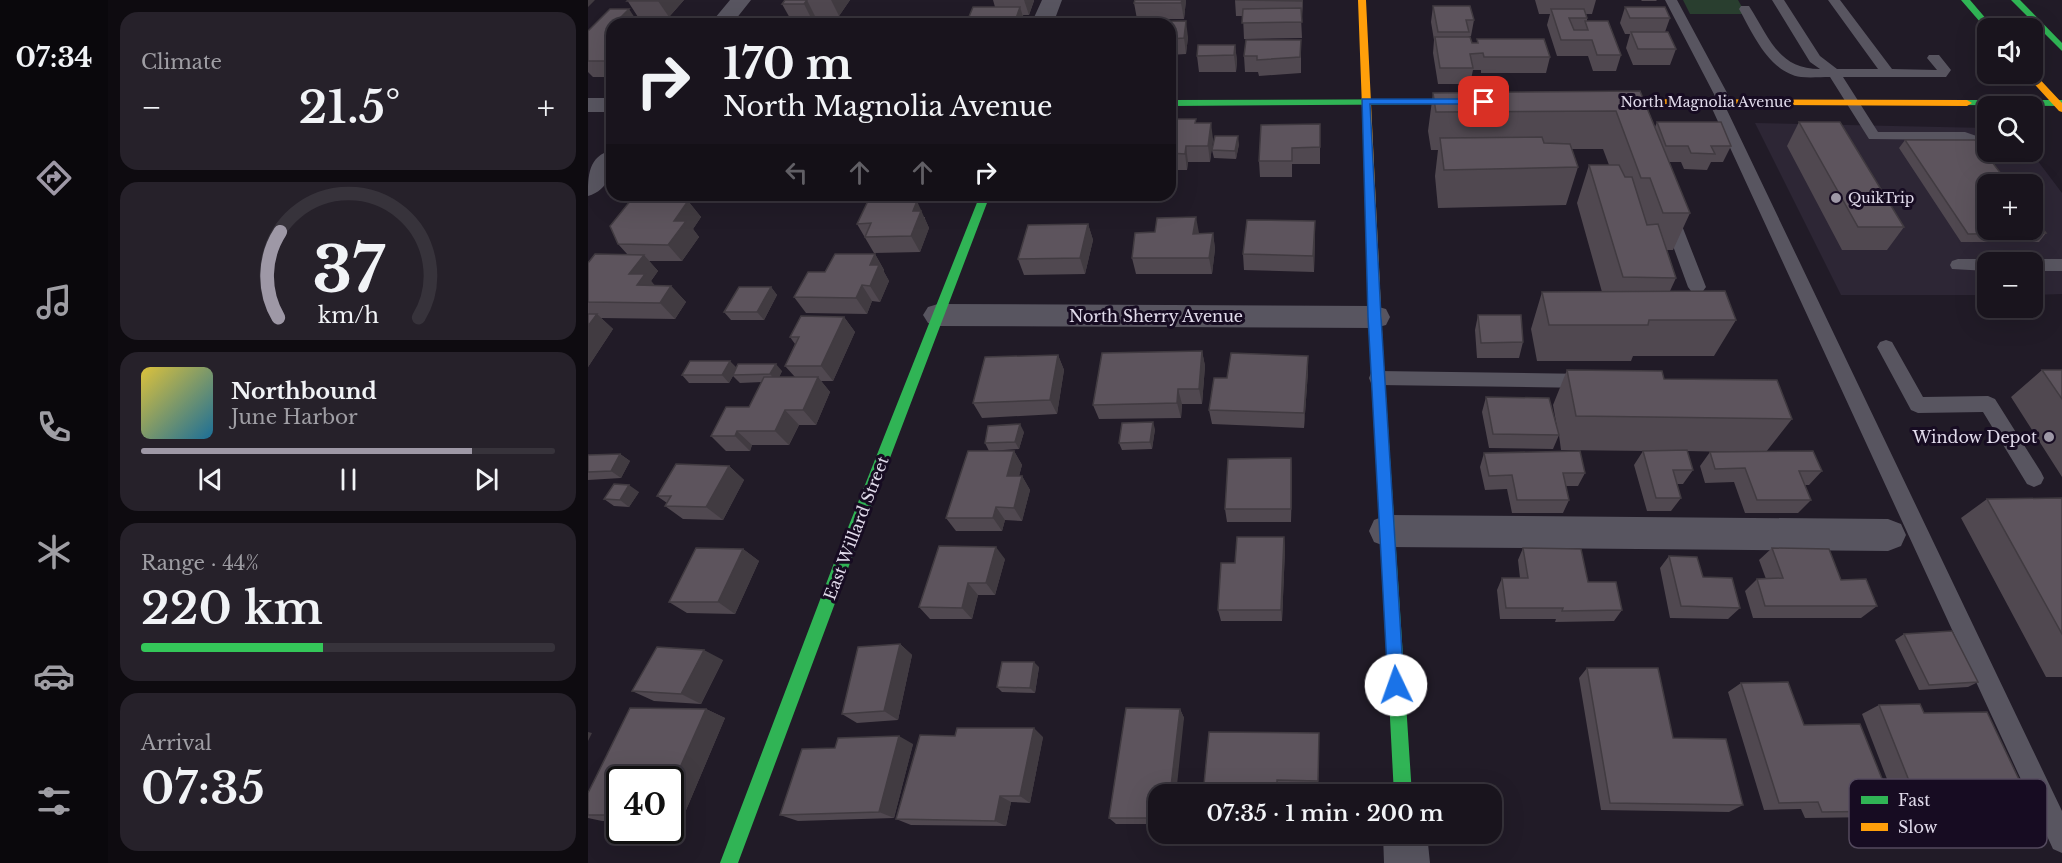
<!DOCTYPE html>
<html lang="en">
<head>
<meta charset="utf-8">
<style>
	body { margin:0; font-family:"Libre Baskerville",serif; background:#26212a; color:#f1f3f6; height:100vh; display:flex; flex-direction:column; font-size:22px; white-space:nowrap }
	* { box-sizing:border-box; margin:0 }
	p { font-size:20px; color:#9f9ea4 }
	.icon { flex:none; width:33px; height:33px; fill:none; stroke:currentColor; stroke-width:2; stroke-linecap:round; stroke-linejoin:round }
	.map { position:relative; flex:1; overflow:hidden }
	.sheet { display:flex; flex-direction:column; gap:12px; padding:12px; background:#0e0b10; width:480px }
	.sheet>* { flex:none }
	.banner { position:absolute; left:18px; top:18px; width:570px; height:183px; border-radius:18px; box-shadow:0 6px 24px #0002,0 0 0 2px #37333b; background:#19141d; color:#f1f3f6; overflow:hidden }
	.controls { position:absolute; left:1389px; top:18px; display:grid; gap:12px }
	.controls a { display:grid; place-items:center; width:66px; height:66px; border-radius:12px; background:#19141d; box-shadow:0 6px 24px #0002,0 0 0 2px #37333b; font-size:30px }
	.speed { position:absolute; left:18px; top:766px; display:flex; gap:12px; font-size:30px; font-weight:700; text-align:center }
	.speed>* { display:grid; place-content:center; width:78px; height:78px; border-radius:50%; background:#19141d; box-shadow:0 6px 24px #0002,0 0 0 2px #37333b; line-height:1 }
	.speed .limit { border:3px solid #111; border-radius:9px; background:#fff; color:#111 }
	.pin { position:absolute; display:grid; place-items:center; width:51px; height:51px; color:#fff; margin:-26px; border-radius:12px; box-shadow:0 3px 9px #0006 }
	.me { position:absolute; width:66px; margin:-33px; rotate:357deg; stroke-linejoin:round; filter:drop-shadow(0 0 4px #0008) }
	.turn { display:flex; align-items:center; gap:21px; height:126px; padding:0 18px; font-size:27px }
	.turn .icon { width:78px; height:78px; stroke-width:2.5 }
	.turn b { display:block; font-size:42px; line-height:51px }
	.lanes { display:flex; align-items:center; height:57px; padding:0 18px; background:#0003; justify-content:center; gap:30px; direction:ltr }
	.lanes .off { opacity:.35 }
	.big { font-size:45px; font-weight:600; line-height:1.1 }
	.sheet .tile { flex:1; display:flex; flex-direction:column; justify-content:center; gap:9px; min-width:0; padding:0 21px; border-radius:18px; background:#26212a }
	.sheet .dial { align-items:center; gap:0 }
	.dial svg { height:156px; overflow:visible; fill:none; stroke:#37333b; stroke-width:7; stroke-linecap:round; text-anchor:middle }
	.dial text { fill:#f1f3f6; stroke:none }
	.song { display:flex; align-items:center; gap:18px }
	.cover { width:72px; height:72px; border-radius:9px; background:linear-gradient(135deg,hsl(50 70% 55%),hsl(200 70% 35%)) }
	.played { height:6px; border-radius:3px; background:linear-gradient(90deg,#9e98a6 80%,#37333b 80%) }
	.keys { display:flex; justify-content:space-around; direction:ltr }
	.heat { display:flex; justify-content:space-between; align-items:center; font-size:33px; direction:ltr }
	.charge { height:9px; border-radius:4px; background:linear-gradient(90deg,#34c759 44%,#37333b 0) }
	.trip { position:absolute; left:560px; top:784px; width:354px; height:60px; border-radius:18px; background:#19141d; box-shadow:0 6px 24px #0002,0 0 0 2px #37333b; font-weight:600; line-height:60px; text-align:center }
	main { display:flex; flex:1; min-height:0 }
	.tabs { display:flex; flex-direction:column; width:108px; justify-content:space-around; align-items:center; background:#0a080c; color:#9f9ea4 }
	.tabs .icon { width:42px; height:42px }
	.tabs .current { color:#9e98a6 }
	.tabs b { font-size:27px; color:#f1f3f6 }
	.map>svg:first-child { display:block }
	.commercial { fill:#2d2635; fill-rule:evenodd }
	.green { fill:#293e2f }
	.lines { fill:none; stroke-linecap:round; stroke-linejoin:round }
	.lane { fill:#585560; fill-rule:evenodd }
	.street { fill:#585560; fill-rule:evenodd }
	.fast { fill:#30b455; fill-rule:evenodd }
	.slow { fill:#ff9f0a; fill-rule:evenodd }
	.wall { fill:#504850 }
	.shaded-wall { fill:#413b41 }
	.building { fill:#5d545d; stroke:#413b41; stroke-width:1.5 }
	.route { fill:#1a73e8; stroke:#114b97; stroke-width:1.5 }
	.poi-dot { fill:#9e98a6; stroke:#170c22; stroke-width:2 }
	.labels { text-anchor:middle; stroke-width:6; stroke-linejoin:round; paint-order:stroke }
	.far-street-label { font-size:14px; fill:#e1dbeb; stroke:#170c22 }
	.far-poi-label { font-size:14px; fill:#e1dbeb; stroke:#170c22; text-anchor:start }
	.street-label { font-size:16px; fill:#e1dbeb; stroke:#170c22 }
	.poi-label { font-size:16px; fill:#e1dbeb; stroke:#170c22; text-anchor:end }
	.key { fill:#170c22; stroke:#544a5e; stroke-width:1.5 }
	.key-label { font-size:16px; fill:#e1dbeb }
</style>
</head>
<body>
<main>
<nav class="tabs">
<b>07:34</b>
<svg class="icon current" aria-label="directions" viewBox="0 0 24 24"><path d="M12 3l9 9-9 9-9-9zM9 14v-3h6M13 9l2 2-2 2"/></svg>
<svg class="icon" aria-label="music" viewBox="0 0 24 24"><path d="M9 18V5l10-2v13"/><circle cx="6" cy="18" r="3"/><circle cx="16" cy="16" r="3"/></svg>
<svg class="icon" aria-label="phone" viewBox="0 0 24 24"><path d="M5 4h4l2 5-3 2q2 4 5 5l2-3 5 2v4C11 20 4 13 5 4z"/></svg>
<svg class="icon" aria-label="climate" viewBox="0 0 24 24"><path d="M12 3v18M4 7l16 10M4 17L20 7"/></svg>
<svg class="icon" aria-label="car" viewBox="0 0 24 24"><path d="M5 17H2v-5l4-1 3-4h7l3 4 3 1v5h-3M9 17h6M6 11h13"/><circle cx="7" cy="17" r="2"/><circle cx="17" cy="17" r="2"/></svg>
<svg class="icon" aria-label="filters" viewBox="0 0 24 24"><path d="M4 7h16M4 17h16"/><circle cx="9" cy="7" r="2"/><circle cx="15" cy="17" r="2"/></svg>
</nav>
<section class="sheet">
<div class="tile"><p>Climate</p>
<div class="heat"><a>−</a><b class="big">21.5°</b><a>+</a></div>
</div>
<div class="tile dial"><svg viewBox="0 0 100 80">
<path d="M14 69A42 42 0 1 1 86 69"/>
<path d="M14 69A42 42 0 0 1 15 25" stroke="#9e98a6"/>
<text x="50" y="56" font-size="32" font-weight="700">37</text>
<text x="50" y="72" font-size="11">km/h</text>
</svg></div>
<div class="tile">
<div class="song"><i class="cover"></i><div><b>Northbound</b><p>June Harbor</p></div></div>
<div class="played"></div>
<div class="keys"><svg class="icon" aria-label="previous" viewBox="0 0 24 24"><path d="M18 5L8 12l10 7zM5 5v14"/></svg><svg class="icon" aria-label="pause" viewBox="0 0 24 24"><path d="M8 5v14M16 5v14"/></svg><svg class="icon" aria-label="next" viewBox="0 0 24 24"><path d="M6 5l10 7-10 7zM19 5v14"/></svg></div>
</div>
<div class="tile"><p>Range · 44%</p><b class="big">220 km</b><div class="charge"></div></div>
<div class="tile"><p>Arrival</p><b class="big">07:35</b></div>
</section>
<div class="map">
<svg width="1474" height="863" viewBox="0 0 1474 863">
	<rect width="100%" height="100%" fill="#211b27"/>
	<path class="commercial" d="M1167 123 1399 128 1400 152H1443L1474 193V294L1445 295 1444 262H1400L1399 295H1253ZM1400 184H1444V230H1400Z"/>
	<path class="green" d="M1095 0H1150L1158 14H1102Z"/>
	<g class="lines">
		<path class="lane" d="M1077 0H1089L1144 102 1137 106 1474 811V853L1465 849 1121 102 1128 98Z
			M1184 0H1196L1232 56 1249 69H1290L1240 0H1252L1304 69 1349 70 1339 58 1341 55H1351L1363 70 1358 77H1255L1290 132H1377L1400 140V149L1375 140 1281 139 1242 77C1233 77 1222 78 1213 77 1181 72 1165 34 1151 9L1153 6H1161C1181 37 1190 69 1232 69L1222 62Z
			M1081 208 1087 209 1089 213 1118 287 1115 291H1103L1100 287 1073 213 1075 209Z
			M1370 259H1400L1407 262H1400V271L1364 269 1362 265 1364 261Z
			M1444 259H1474V271H1444V262H1437Z
			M1298 340 1304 342 1335 397 1400 396 1407 399 1453 472 1456 478 1453 484 1446 487 1439 484 1395 412 1330 413 1323 410 1289 347 1292 342Z
			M790 371 1001 374 1008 376 1010 381 1008 386 1001 388 790 385 783 383 781 378 783 373Z"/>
		<path class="street" d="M142 0H163L144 24H122Z
			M454 0H474L465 24H443Z
			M0 98H24V112H0Z
			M24 150C24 170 22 190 0 196 0 176 0 156 24 150Z
			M350 304 787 306 798 309 802 317 798 325 787 328 350 326 340 323 335 315 340 307Z
			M799 515 1300 519 1313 524 1318 535 1313 546 1300 551 799 547 786 542 781 531 786 520Z
			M795 834H839L842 863H796Z"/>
		<path class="fast" d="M1373 0H1382L1406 28 1399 30Z
			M1423 0H1432L1474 43V51Z
			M890 99 893 100V104L582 106V100Z
			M1379 100H1474V106L1376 105 1374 103Z
			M392 195H402L262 563 150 863H132L246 563Z
			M789 345 795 350 824 795H806L783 350Z"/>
		<path class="slow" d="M770 0H778L795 350 789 355 783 350Z
			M1445 72 1474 103V112L1471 111 1437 74Z
			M1011 99 1379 100 1384 103 1379 106 1008 104V100Z"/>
	</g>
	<path class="wall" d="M39 0H96L81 17H50Z
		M197 0H262L251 16H227L224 20H203L194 4Z
		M405 0H446V1L441 15H435L437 23V24H378L407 7Z
		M547 0H598L596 19H549L546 3Z
		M647 0H715L714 17H713L714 38 656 39 655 16H648Z
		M947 0H1008L1004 14H998L999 18V21L1033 55 1028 71H1005L1000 56H969L959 25 962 14H951Z
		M1053 0H1069L1068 1H1054Z
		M845 6 886 20 883 36 880 37 884 43H889V39L962 57 958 73H893V70H885L882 84H850L845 53 846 40 843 22Z
		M1037 7 1082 18 1077 32 1088 49 1082 65H1045L1038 48 1042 34H1037L1032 23Z
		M24 24V77H5L0 72V31Z
		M582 24 600 37 598 54 582 55Z
		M713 40V73L671 76 670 72H657L656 56Z
		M647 45 649 61 648 72H611L609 56Z
		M1052 91 1067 127 1069 122 1143 146 1135 162H1123L1119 170 1096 169 1093 162H1081L1102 213 1085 250H1079L1088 278 1082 291 1148 320 1126 356H1045L1043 361H949L943 329 954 292H1014L989 203 1001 165H1021L1015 149H984L990 167 978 205 850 208 847 176 850 150H843L840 131 845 93Z
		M608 119V123L625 139 622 162H600L599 170H582V135Z
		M1211 122 1316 227 1299 250H1254L1199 146Z
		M732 124V164H704V177H672L671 161Z
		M1317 140 1458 233 1451 242H1373L1311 148Z
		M651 144 648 159 626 158 624 150Z
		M100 201 113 217 105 229 111 237 94 261H61L70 271 63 281 67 286H83L98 302 87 319 13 318 25 329 0 367V263L40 255 30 244Z
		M337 217V219L341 228 332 252 286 253 269 224Z
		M500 224 505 240 497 274 436 275 430 259Z
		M625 233 627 249 624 274H548L544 258 611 234Z
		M727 237 726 272 656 270 655 254Z
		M287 254 296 270V272L301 281 292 302 284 301 279 314 218 313 206 297 237 272Z
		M183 287 189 295 176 320H143L136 312Z
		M890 315 935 342 931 358H889L887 330Z
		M256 317 267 332 245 381H233L242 392 228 425H211L201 445H164L162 451H138L123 436 161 407 174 382 152 383 145 376 141 383H101L94 375 149 367 194 371 191 377H207L197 366 207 344 202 337Z
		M614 351 617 366 614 404H594L593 418 511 419 505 405Z
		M470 355 476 370 469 414 394 418 385 403Z
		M979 370 1076 379 1204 419 1178 452 1234 471 1221 485H1217L1223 500 1210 513H1157L1146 482 1117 483 1112 466 1122 452H1147L1099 451 1105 470 1095 484H1089L1093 498 1083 511H1059L1046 465 1055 451H1059L973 450 971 435 965 449 901 448 894 412 898 397 970 433 965 405Z
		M1454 370H1474V477L1423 397Z
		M720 371 716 428 624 424 621 410 639 378Z
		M567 429 564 449 534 450 531 443Z
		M436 432 431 449 401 451 397 443Z
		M426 451 434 465 431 476H434L442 490 434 521 417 520 414 531H368L358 518Z
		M896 453 997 473 990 486H978L981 500 975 513H924L919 489 897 490 892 467Z
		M32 454 42 461 33 478 0 480V455Z
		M703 458 704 472 703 522H639L637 509Z
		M141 466 156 480 135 520 95 519 77 506 79 503 69 496Z
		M51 492 41 507 26 506 16 499Z
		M1474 498V677H1458L1373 518 1399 499Z
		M696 537 697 549 694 621H633L630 610 647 563Z
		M935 548 1000 582 1034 610 1026 621 967 622 968 619H912L909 590 914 578H932L930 560Z
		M1184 548 1253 580 1289 606 1273 618H1165L1157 591 1169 579H1178L1171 560Z
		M155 549 171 561 147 614 99 613 81 602Z
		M1081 556 1115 577 1152 608 1140 619 1082 618 1072 568Z
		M417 559 407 595H390L384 619H342L331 607Z
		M1316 634 1390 682 1380 687 1331 690 1307 640Z
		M312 644 324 655 310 720 269 723 254 714Z
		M135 660 113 704 66 701 44 691Z
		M451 667 447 693 414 692 409 687Z
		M999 668 1085 738 1155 805 1141 812 1013 810 991 678Z
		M1153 683 1216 725 1307 811 1288 817 1217 818 1213 809 1176 810 1140 692Z
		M1291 705 1336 713 1446 811 1422 817 1314 818 1274 714Z
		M118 709 137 718 93 822H82V780H32V821H14L0 818V793Z
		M592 709 596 718 570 795V824H528L521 818Z
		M731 733 730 788 691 787 690 795H615Z
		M455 737 442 803 423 802 418 826 323 825 308 819Z
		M325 744 306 818 210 821 192 815 247 748Z"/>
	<path class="shaded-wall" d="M0 0H7L0 7Z
		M71 0H96L81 17 70 1Z
		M219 0 227 16 224 20 216 4Z
		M243 0H262L251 16Z
		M436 0H446L441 15Z
		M594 0H598L596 19 593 3Z
		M714 0H715L714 17Z
		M432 7 437 23V24H426Z
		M41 9 51 24H26Z
		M598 21 600 37 598 54 596 38Z
		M647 45 649 61 648 72 646 55Z
		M623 123 625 139 622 162 620 146Z
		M650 136 651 144 648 159 647 151Z
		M598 146 600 162 599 170 597 154Z
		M100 201 113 217 105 229 111 237 94 261 80 245 86 221Z
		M329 201 341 228 332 252 323 236 325 211Z
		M608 217 611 233 607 250 605 234Z
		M727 221V237L726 272 725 256Z
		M500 224 505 240 497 274 492 258Z
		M625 233 627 249 624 274 621 258Z
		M287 254 296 270V272L301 281 292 302 282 286V265Z
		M56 255 70 271 63 281 71 290 49 285 41 274Z
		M274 285 284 301 279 314 268 298Z
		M83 286 98 302 87 319 72 303Z
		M183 287 189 295 176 320 169 312Z
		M9 314 25 329 0 367V326Z
		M256 317 267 332 245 381 233 366Z
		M614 351 617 366 614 404 611 389Z
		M470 355 476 370 469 414 462 400Z
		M720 356V371L716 428V413Z
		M142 361 149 368 141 383 134 375Z
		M188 364 194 371 189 382 182 374Z
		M230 377 242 392 228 425 215 410Z
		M590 389 594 404 593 418 589 403Z
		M197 410 211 425 201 445 187 431Z
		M565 422 567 429 564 449 562 442Z
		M432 424 436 432 431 449 427 442Z
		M149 431 164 445 162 451 147 436Z
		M426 451 434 465 427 490 419 476Z
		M32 454 42 461 33 478 23 471Z
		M703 458 704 472 703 522Z
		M141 466 156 480 135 520 118 507Z
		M434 476 442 490 434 521 426 508Z
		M41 485 51 492 41 507 32 500Z
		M408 507 417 520 414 531 405 518Z
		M696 537 697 549 694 621 693 610Z
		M408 547 417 559 407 595 398 583Z
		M155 549 171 561 147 614 130 602Z
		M380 583 390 595 384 619 374 608Z
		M312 644 324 655 310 720 296 711Z
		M116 650 135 660 113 704 93 694Z
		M446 662 451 667 447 693 442 688Z
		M118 709 137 718 93 822 82 819V790Z
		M592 709 596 718 588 795H582Z
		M446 728 455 737 442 803 432 796Z
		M0 732 4 733 0 741Z
		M311 736 325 744 306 818 291 812Z
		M689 780 691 787 690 795H689Z
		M412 796 423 802 418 826 407 821Z"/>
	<path class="building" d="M40 0H71L70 1H39Z
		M197 0H219L216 4H194Z
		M547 0H594L593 3H546Z
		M647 0H714V1Z
		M845 6H882L886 20H878L881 32H850Z
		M385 7H432L426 24H378Z
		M1037 7H1077L1082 18H1042Z
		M713 8 714 22 654 23 655 9Z
		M22 9H41L26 24H24L23 27H24V61H0V31Z
		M963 9H996L999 18H981L986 30H1000L997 21H1020L1033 55H1009L1004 40H973Z
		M508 18 506 24H469L471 19Z
		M171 20H201L199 24H168Z
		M598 21 596 38 582 39V24H548V22Z
		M1043 32H1080L1088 49H1050Z
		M847 37H882L884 43H890L889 39H956L962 57H896L895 53 882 54 885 68H852Z
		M658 40H713L712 57 669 60V56H656Z
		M610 45H647L646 55 609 56Z
		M1052 91 1102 213H1075L1062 178H1053L1028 111 848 112 845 93Z
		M585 119H608L607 123H623L620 146H598L597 154 582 153V135Z
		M1069 122H1133L1143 146H1123L1127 154 1103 153 1100 146H1078Z
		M1211 122H1252L1316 227H1270Z
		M732 124V147L704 148V161H671L673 125Z
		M627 136H650L647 151 624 150Z
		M954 137 956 143 982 144 990 167 856 170 852 138Z
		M1317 140H1387L1421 184H1400V230H1444V215L1458 233 1380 234Z
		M1001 165H1031L1037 177H1044L1059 225 1070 224 1088 278 1035 277Z
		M43 200 100 201 86 221H98L80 245 30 244 22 226Z
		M280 201H329L325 211H333L323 236 277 237 283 223 269 224Z
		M608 217 605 234 625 233 621 258H544L547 233 567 232 569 218Z
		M659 220 727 221 725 256 655 254Z
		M500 224 492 258 430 259 440 225Z
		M7 254 56 255 41 274H57L49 285 83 286 72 303 0 302V263Z
		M247 254H287L282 265H291L282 286 274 285 268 298 206 297 220 272H237Z
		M151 287H183L169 312H136Z
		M1137 291 1148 320H1061L1060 325H961L954 292Z
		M0 314H9L0 326Z
		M890 315H933L935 342 893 343Z
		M213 316 256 317 233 366H197L211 337H202Z
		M614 351 611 389H590L589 403 505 405 514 353Z
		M643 353 720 356 716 413 621 410 626 378H639Z
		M470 355 462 400 385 403 397 357Z
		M102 361H142L134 375H94Z
		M150 364H188L182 374 145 375Z
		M979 370 1074 371 1076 379 1189 380 1204 419 988 416Z
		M1454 370H1474V399Z
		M176 377H230L215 410H197L187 431H149L147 436H123L138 407H161Z
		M898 397 961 398 971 435 905 434Z
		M565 422 562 442 531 443 534 423Z
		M432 424 427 442 397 443 400 426Z
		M1099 450 1105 470H1085L1093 498H1068L1055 451Z
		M380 451H426L419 476H434L426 508 408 507 405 518H358Z
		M992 451 997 473H975L981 500H929L924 475 901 476 896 453Z
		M1225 451 1234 471H1211L1223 500H1169L1157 468 1127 469 1122 452Z
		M32 454 23 471 0 472V455Z
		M703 458V509H637L640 459Z
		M88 464 141 466 118 507 77 506 83 496H69Z
		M26 484 41 485 32 500 16 499Z
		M1474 498V634L1399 499Z
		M649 537H696L693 610H630L633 563H647Z
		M351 546 408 547 398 583H380L374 608 331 607Z
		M108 548 155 549 130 602H81Z
		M935 548 993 549 1000 582H1028L1034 610 974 611 975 608H918L914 578H940Z
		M1184 548 1241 549 1253 580 1278 579 1289 606H1177L1169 579 1195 578Z
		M1081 556 1109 557 1115 577 1144 578 1152 608 1093 606Z
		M1364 631 1390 682 1341 685 1316 634Z
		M312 644 296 711 254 714 270 647Z
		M69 647 116 650 93 694 44 691Z
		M414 662H446L442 688 409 687Z
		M999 668H1070L1085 738 1138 739 1155 805 1022 803Z
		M1200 682 1216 725 1272 724 1307 811 1234 812 1230 802 1191 803 1153 683Z
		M1332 704 1336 713 1399 712 1446 811H1333L1291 705Z
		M42 708 118 709 82 790V780H32V815H0V793Z
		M538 708 592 709 582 795H570V818H521Z
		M369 728H446L432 796H412L407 821 308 819 332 735 367 736Z
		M621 732 731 733 730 781 689 780V795H615Z
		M311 736 291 812 192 815 214 749 247 748 250 738Z"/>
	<path class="route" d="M774 99H896L901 102 896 104H782L793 317 816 685 814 691 808 693 802 691 800 685 780 317Z"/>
	<g class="poi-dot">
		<circle cx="1248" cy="198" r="6"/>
		<circle cx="1461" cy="437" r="6"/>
	</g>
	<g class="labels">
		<g class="far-street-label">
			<text x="1118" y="107">North Magnolia Avenue</text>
		</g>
		<g class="far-poi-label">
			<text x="1260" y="203">QuikTrip</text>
		</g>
		<g class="street-label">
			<text x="568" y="322">North Sherry Avenue</text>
			<text transform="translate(268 528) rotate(-69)" y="6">East Willard Street</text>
		</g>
		<g class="poi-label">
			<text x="1449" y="443">Window Depot</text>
		</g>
	</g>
	<rect x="1261" y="779" width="198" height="69" rx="9" class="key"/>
	<rect x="1273" y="796" width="27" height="8" fill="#30b455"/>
	<rect x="1273" y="823" width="27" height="8" fill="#ff9f0a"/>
	<g class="key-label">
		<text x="1310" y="806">Fast</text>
		<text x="1310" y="833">Slow</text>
	</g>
</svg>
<div class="controls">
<a><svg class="icon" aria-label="sound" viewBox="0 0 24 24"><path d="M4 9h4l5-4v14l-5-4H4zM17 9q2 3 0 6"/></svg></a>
<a><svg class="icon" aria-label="search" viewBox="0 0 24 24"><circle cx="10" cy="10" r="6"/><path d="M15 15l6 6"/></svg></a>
<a>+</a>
<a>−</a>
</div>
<div class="speed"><div class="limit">40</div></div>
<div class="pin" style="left:896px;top:102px;background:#d93025"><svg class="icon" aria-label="arrive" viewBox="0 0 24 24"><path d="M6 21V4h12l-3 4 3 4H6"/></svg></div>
<svg class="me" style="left:808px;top:685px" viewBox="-20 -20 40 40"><circle r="19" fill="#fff"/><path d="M0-13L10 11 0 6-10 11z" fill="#1a73e8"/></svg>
<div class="trip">07:35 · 1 min · 200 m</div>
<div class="banner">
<div class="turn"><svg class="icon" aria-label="right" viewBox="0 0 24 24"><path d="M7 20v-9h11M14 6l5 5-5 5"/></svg><div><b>170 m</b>North Magnolia Avenue</div></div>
<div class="lanes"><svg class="icon off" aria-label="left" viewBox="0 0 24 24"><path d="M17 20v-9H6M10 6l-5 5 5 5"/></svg><svg class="icon off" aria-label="ahead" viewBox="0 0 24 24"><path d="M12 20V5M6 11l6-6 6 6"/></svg><svg class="icon off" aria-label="ahead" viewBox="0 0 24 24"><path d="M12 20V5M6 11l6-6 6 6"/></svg><svg class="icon" aria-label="right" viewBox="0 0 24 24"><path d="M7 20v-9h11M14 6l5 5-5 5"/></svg></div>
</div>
</div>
</main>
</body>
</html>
